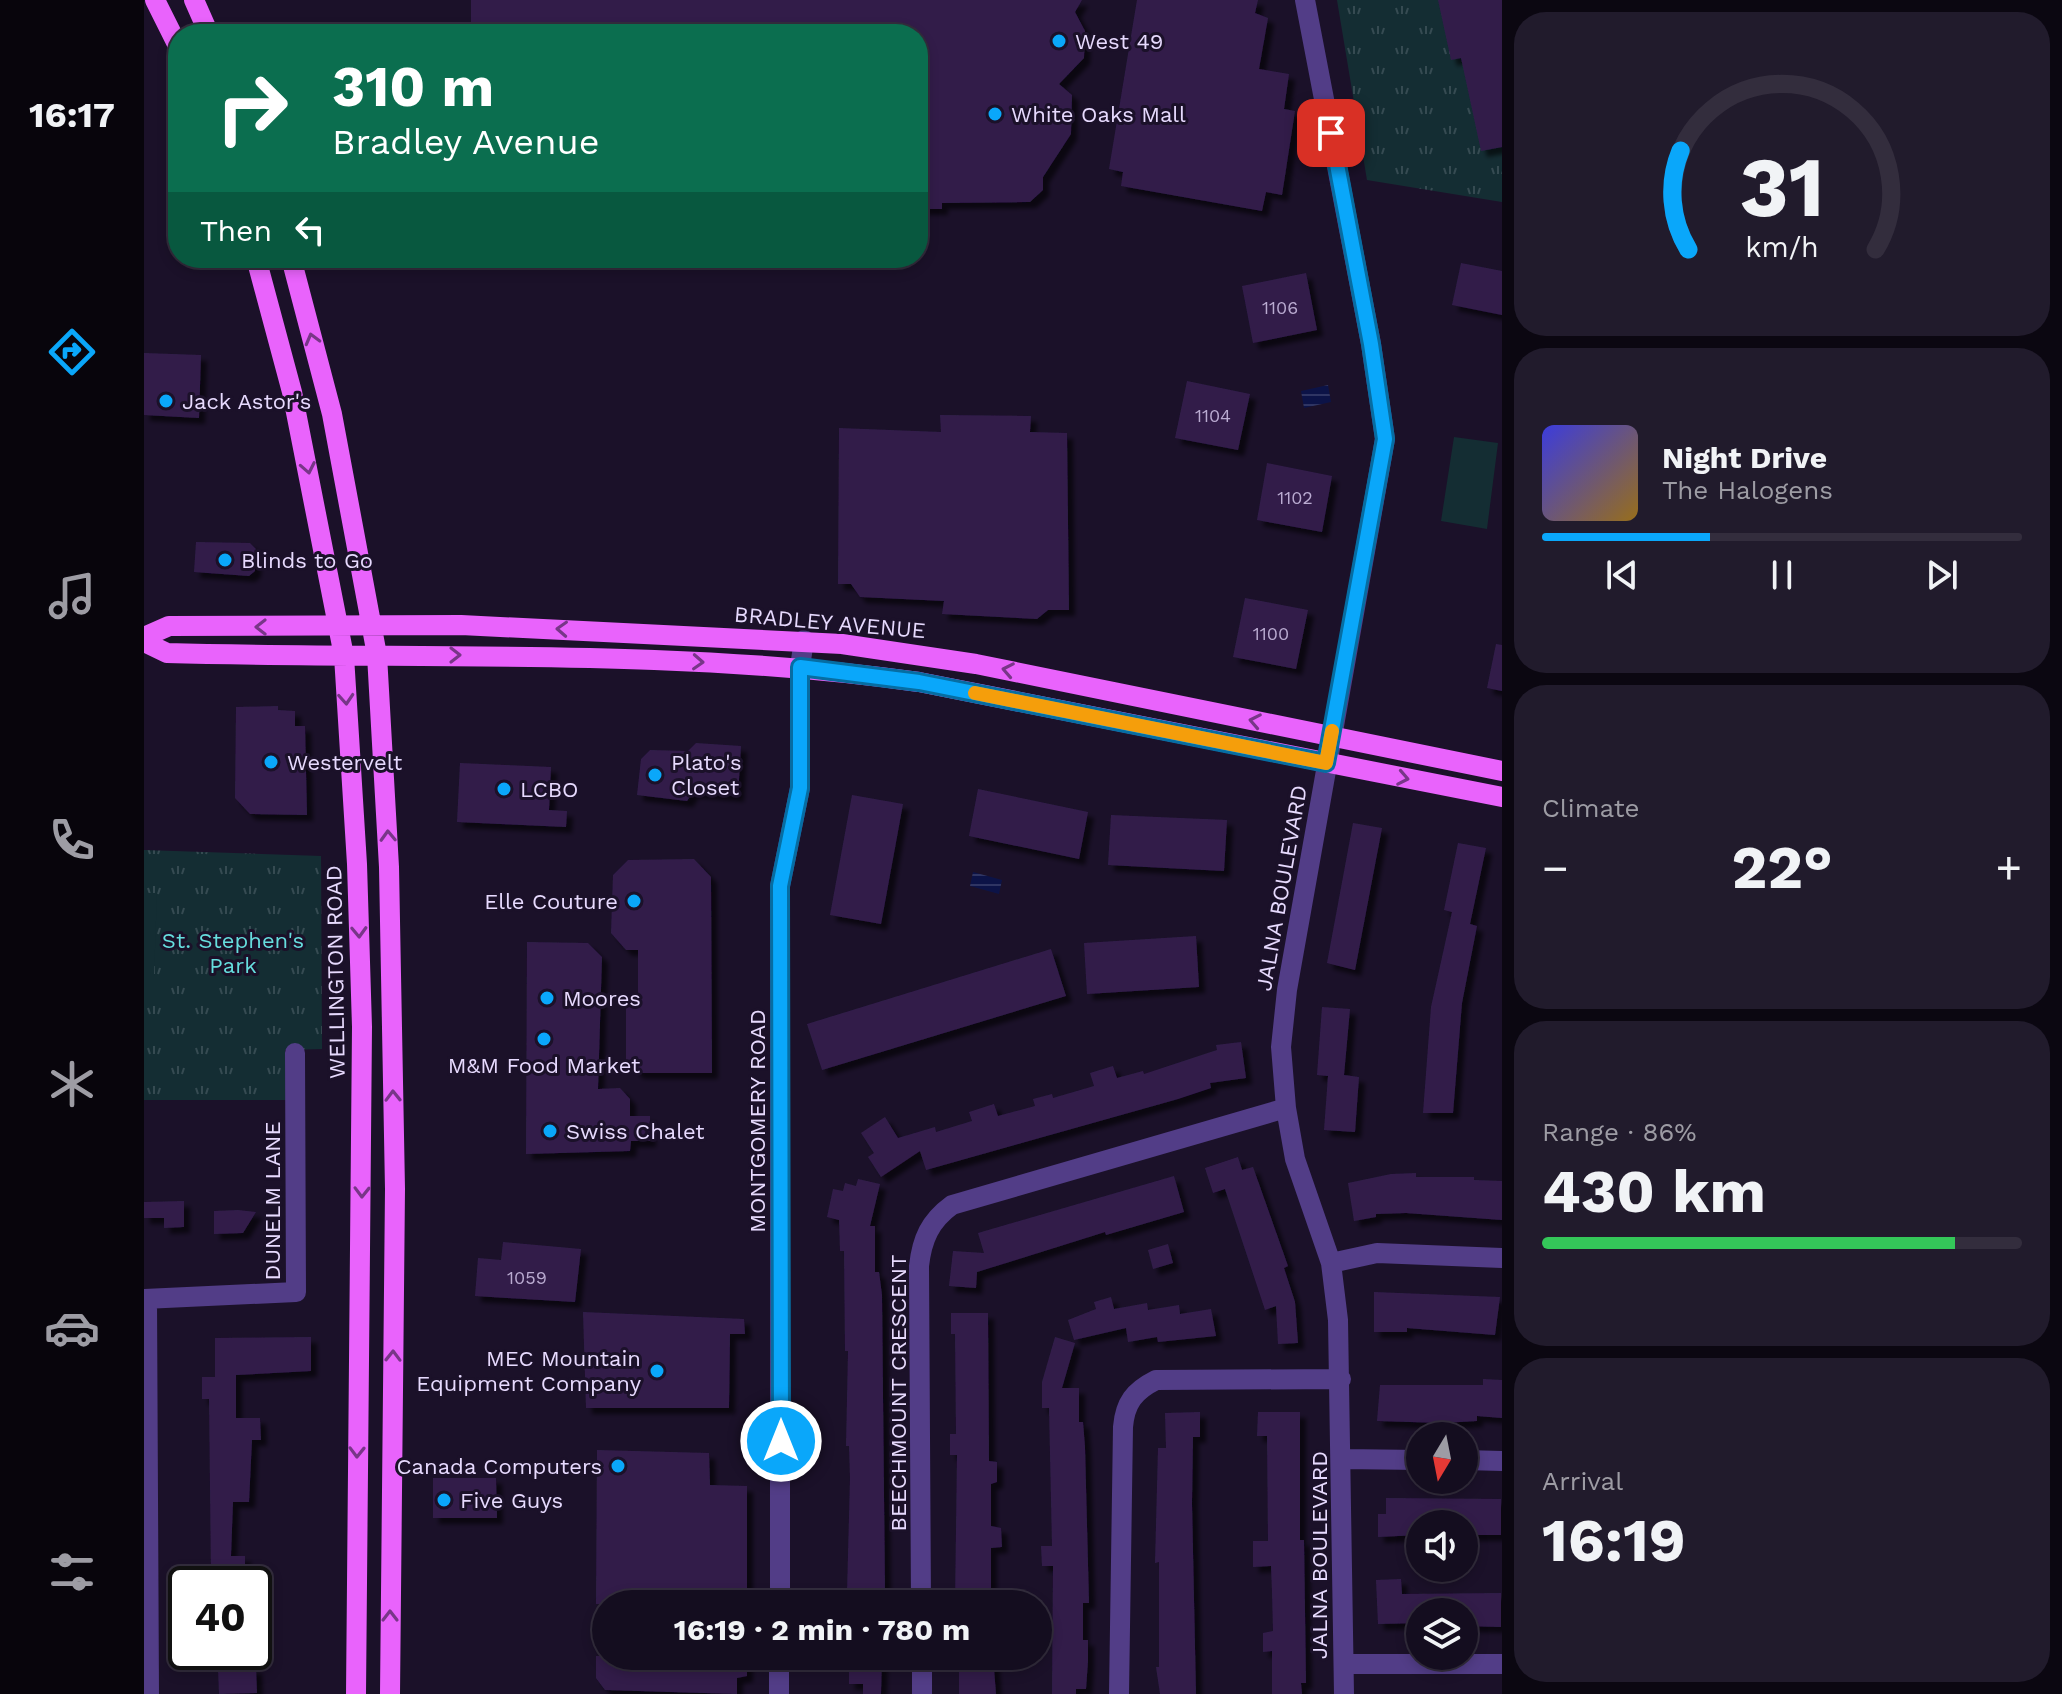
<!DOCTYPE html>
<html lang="en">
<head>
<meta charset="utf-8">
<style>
	body { margin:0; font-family:"Work Sans",sans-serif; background:#211b2c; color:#f1f3f6; height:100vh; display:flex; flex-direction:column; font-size:30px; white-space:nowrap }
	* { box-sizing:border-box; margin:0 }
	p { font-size:26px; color:#9d9ca4 }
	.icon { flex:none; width:44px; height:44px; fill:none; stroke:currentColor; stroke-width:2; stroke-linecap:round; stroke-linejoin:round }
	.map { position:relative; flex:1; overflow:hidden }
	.details { display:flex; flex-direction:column; gap:12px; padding:12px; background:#0b0711; width:560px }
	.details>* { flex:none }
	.hud { position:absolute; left:24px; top:24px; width:760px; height:244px; border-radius:32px; box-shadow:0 4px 12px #0003,0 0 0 2px #332d3d; background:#0b6e4f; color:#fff; overflow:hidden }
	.needle { width:52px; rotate:190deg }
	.tools { position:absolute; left:1262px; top:1422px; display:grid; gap:16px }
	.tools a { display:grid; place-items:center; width:72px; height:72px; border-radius:50%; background:#140d1f; box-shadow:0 4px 12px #0003,0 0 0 2px #332d3d; font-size:40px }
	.speed { position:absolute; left:24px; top:1566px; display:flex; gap:16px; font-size:40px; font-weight:700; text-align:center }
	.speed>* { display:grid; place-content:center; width:104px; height:104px; border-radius:50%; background:#140d1f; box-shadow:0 4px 12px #0003,0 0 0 2px #332d3d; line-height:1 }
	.speed .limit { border:4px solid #111; border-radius:12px; background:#fff; color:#111 }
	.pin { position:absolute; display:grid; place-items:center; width:68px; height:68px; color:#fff; margin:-34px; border-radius:16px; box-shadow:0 4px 12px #0006 }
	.me { position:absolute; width:88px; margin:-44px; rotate:0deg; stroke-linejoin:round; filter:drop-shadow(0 0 6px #0008) }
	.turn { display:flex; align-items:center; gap:28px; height:168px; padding:0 32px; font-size:36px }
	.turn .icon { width:104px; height:104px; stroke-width:2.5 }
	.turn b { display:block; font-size:56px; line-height:68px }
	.then { display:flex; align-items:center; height:76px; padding:0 32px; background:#0003; gap:16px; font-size:30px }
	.big { font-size:60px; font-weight:700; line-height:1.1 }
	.details .tile { flex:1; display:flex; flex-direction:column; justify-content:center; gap:12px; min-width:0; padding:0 28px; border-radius:32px; background:#211b2c }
	.details .dial { align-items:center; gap:0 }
	.dial svg { height:208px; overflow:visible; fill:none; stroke:#332d3d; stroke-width:7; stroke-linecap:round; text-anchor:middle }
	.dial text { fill:#f1f3f6; stroke:none }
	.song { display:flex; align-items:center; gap:24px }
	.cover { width:96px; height:96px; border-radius:12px; background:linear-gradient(135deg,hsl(240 70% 55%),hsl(40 70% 35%)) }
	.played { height:8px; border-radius:4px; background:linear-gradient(90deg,#0aa7fa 35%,#332d3d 35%) }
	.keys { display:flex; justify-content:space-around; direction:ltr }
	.heat { display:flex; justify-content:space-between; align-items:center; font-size:44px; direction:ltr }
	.charge { height:12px; border-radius:6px; background:linear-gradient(90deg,#34c759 86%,#332d3d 0) }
	.trip { position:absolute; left:448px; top:1590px; width:460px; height:80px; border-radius:40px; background:#140d1f; box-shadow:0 4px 12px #0003,0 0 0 2px #332d3d; font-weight:700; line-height:80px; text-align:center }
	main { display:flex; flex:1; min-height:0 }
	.menu { display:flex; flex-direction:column; width:144px; justify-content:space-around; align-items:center; background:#08050c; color:#9d9ca4 }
	.menu .icon { width:56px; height:56px }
	.menu .active { color:#0aa7fa }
	.menu b { font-size:36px; color:#f1f3f6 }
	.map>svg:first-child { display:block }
	.grass { fill:url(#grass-tufts) }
	.pitch { fill:#142d33 }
	.water { fill:url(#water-rules) }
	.building { fill:#311d4a; filter:url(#shadow) }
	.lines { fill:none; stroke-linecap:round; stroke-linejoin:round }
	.minor { stroke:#523d87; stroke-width:20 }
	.major { stroke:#e963fc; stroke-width:20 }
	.oneway { stroke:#783688 }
	.route-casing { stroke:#066da2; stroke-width:20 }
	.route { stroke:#0aa7fa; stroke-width:14 }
	.slow { stroke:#f59e0b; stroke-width:14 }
	.poi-dot { fill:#0aa7fa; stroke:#1b1129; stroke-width:3 }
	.labels { text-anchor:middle; stroke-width:6; stroke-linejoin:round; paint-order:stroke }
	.number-label { font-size:18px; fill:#baabd1 }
	.poi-label { font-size:22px; fill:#e7dafe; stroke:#1b1129; text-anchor:start }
	.street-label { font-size:22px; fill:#e7dafe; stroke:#1b1129 }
	.park-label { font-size:22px; fill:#66dede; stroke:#1b1129 }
</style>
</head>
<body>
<main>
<nav class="menu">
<b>16:17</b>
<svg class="icon active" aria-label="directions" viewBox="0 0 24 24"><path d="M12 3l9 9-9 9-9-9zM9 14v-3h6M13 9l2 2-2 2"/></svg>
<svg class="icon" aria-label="music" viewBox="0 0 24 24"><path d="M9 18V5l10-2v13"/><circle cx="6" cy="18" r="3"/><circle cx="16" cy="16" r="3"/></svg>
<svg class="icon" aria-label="phone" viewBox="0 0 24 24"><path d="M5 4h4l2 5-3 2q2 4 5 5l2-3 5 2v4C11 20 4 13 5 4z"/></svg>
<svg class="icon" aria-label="climate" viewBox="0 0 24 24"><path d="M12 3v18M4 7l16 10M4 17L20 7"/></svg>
<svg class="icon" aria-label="car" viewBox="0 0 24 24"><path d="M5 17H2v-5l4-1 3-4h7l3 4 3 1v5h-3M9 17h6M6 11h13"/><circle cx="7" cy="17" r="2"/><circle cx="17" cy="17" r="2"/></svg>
<svg class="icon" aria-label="filters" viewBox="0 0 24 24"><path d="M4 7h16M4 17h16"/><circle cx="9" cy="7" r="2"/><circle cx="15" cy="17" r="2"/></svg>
</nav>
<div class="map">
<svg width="1358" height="1694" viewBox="0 0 1358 1694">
	<defs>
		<pattern id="grass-tufts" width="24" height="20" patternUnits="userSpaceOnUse" patternTransform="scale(2)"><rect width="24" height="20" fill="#142d33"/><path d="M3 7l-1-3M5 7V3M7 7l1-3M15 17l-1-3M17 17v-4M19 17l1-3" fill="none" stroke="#364b52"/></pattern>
		<pattern id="water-rules" width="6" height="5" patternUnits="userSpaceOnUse" patternTransform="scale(2)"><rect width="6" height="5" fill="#0c1347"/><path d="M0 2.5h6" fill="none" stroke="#2f3563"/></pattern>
		<filter id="shadow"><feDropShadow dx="6" dy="6" stdDeviation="2" flood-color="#0009"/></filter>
	</defs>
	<rect width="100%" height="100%" fill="#1b1129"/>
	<path class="grass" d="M1193 0H1358V202L1223 180Z
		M0 850 177 856 178 1049 141 1050 142 1100H0Z"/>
	<path class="pitch" d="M1310 437 1354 443 1343 529 1297 521Z
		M0 893H13L10 976H0Z"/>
	<path class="water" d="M1184 385 1187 402 1160 408 1157 391Z
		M829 872 858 880 855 894 826 886Z"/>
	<path class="building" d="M327 0H938L931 12 941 31 940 58 915 84 928 95 927 134 899 177V190L886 202 798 203V209H776L774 34H327Z
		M993 0H1114L1111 13 1124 18 1115 69 1145 74 1140 109 1151 111 1138 195 1122 192 1118 211 977 186 979 172 965 169Z
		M1294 0H1358V147L1337 151 1317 58 1307 60Z
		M1317 263 1358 271V315L1308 305Z
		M1162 273 1173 330 1109 343 1098 286Z
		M0 353 57 355 55 418 0 415Z
		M1043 381 1106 394 1094 450 1031 438Z
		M796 415 887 416 886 432 923 433 925 610H904L893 619 798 614 800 601 716 597 707 584H694L695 428 797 432Z
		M1123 463 1188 476 1178 532 1113 520Z
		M52 542 106 543 112 549 111 571 105 576 50 572Z
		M1101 598 1164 610 1152 669 1089 657Z
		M1352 644 1358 645V691L1343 688Z
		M134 706V710L151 711V726H161L163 815 106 814 91 798 92 707Z
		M552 743 597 746 594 796 549 792 543 801 493 795 497 759 506 750 544 751Z
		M316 763 407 767 405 810 423 811 422 827 313 822Z
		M834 789 944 812 935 859 825 836Z
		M708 795 759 804 737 924 686 915Z
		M967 815 1083 820 1080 871 964 865Z
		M1209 823 1238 828 1211 970 1183 963Z
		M1314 843 1342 848 1326 924 1333 926 1318 1003 1309 1113H1279L1287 1007 1308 912 1300 910Z
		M550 859 567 877 568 1073H494L482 1061V997H494V950H482L467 933 469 875 484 860Z
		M1052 936 1055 987 943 994 940 943Z
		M383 942 444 943 458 957 454 1089 476 1088 486 1099V1116H506V1141H487L486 1151 382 1154Z
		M907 949 922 996 678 1070 663 1024Z
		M1178 1007 1206 1009 1200 1075 1215 1077 1211 1132 1180 1130 1184 1076 1173 1075Z
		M1097 1042 1102 1078 1066 1083 1067 1088 1034 1099 782 1170 776 1151 737 1177 724 1157 730 1153 717 1133 741 1117 754 1138 791 1127 792 1132 828 1121 825 1112 850 1104 854 1116 891 1106 889 1099 908 1094 909 1098 950 1086 946 1073 969 1066 973 1078 999 1071 1000 1074 1073 1050 1072 1045Z
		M1094 1157 1098 1170 1109 1167 1144 1266 1140 1268 1151 1302 1154 1343 1134 1344 1132 1306 1121 1310 1081 1189 1069 1193 1061 1168Z
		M1272 1173V1177H1330V1180L1358 1181V1220L1262 1213 1232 1214V1217L1210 1221 1204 1183 1247 1174Z
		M1030 1176 1040 1212 962 1235 961 1232 833 1272 832 1288 805 1286 809 1251 840 1253 834 1233Z
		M714 1179 736 1184 726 1226H731V1272H735L738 1295 741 1592 703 1593 706 1478 705 1446H702L704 1351H701L700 1251H696L695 1220 683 1217 689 1189 699 1191 701 1183 712 1186Z
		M40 1201V1227L20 1228V1218H0V1202Z
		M94 1210 112 1212 99 1233 70 1234V1211Z
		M359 1242 437 1249 431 1302 331 1296 334 1258 357 1260Z
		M1024 1244 1029 1263 1009 1269 1004 1250Z
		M1230 1292 1356 1297 1351 1335 1263 1328V1332H1230Z
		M967 1297 970 1309 1003 1303 1004 1310 1035 1305 1036 1314 1067 1309 1072 1336 1014 1342 1013 1337 984 1342 982 1328 930 1340 924 1320 952 1309 950 1302Z
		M439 1312 600 1319 601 1334H586L585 1408H442Z
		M807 1313H844L845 1461 853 1462V1482L847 1484V1526L857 1528 858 1547 847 1548V1604H811L813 1455H806V1434H812L811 1334H807Z
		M167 1337V1371L92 1375V1418H116L117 1440H108L105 1502H89L87 1556H101V1577H67L65 1399H58V1377H71V1338Z
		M911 1337 931 1343 918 1388H935V1422H939L941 1447 945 1603H939V1640H944V1661L942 1689H932V1694H908L909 1566H898L897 1546H908L905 1408H898V1382Z
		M1339 1379 1358 1380V1418L1333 1416V1421L1299 1423 1233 1421 1236 1385H1339Z
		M1056 1412V1437H1049L1048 1503 1052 1694H1016L1012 1667H1015V1562L1011 1563 1014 1448H1022L1021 1413Z
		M1114 1412H1156V1540H1160L1162 1683H1157L1158 1694H1128V1651L1119 1652V1633L1129 1631 1128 1592 1127 1566 1109 1567V1541H1124L1123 1436H1113Z
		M453 1450 565 1453 566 1485 603 1486V1604H452Z
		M289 1478H352L353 1518H289Z
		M1242 1498 1357 1499V1535H1320V1524H1276V1535L1234 1537V1514H1242Z
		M1257 1579 1258 1594 1357 1593V1627L1320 1626V1612H1276V1623L1234 1624 1232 1580Z
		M452 1656H603V1676L593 1678V1694L461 1690 452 1678Z
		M705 1656H738L737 1694H719V1684H705Z
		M815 1656H849L852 1694H815Z
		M112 1668 113 1693 75 1694 74 1669Z"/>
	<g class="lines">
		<path class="minor" d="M1161 0 1227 344 1241 439 1143 990 1137 1047 1142 1108 1151 1159 1187 1263 1194 1320 1200 1694
			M1187 1263 1233 1253 1358 1258
			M0 1299 152 1292 151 1053
			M3 1299 5 1694
			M1199 1459 1276 1460
			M1320 1460 1358 1461
			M636 1604V886L656 788V667L660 640
			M777 1604 775 1266C778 1239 786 1221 808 1205L1142 1108
			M778 1656V1694
			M1200 1664H1358
			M635 1694V1656
			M975 1694 979 1427C981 1403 990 1391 1012 1380L1197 1379"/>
		<path class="major" d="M11 0 34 46
			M50 0 65 34
			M112 258 148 392 200 656 213 864 218 1027 212 1694
			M147 258 188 414 233 655 245 867 251 1189 246 1694
			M0 637 25 626 317 625 698 644 832 664 1358 771
			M0 642 23 653C274 660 526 647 775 682L1358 797"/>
	</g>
	<defs><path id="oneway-chevron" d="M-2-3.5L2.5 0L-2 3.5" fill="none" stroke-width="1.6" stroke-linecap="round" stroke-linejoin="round" transform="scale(2)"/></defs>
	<g class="oneway">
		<use href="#oneway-chevron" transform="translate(168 339) rotate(-105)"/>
		<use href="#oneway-chevron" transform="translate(164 468) rotate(79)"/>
		<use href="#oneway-chevron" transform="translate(117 627) rotate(-180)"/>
		<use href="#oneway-chevron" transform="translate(418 629) rotate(-177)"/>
		<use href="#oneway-chevron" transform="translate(311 655)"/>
		<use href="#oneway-chevron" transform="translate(554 662) rotate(3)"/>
		<use href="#oneway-chevron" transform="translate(864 670) rotate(-169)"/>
		<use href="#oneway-chevron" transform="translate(202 699) rotate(86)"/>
		<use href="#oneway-chevron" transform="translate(1111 721) rotate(-169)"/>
		<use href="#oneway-chevron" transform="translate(1259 778) rotate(11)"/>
		<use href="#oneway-chevron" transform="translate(244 836) rotate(-92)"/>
		<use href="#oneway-chevron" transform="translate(215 932) rotate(88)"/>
		<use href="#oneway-chevron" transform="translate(249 1096) rotate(-91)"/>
		<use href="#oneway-chevron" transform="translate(218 1192) rotate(91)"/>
		<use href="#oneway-chevron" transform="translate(249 1356) rotate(-89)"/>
		<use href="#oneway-chevron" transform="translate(213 1452) rotate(91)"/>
		<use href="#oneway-chevron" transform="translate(246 1616) rotate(-90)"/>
	</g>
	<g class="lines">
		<g class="route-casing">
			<path id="route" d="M637 1441 636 886 656 788V667L775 682 1182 763 1241 439 1227 344 1187 133"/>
		</g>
		<use href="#route" class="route"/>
		<path class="slow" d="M831 693 1182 763 1188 731"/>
	</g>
	<g class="poi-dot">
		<circle cx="915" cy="41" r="8"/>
		<circle cx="851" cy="114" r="8"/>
		<circle cx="22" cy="401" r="8"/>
		<circle cx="81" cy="560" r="8"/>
		<circle cx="127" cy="762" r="8"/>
		<circle cx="511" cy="775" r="8"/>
		<circle cx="360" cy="789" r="8"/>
		<circle cx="490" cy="901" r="8"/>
		<circle cx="403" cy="998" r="8"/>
		<circle cx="400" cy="1039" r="8"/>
		<circle cx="406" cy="1131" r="8"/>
		<circle cx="513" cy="1371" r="8"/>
		<circle cx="474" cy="1466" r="8"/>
		<circle cx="300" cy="1500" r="8"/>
	</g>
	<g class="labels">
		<g class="number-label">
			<text x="1136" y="314">1106</text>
			<text x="1069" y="422">1104</text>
			<text x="1151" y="504">1102</text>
			<text x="1127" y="640">1100</text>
			<text x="383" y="1284">1059</text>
		</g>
		<g class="poi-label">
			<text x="931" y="49">West 49</text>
			<text x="867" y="122">White Oaks Mall</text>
			<text x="38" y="409">Jack Astor's</text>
			<text x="97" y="568">Blinds to Go</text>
			<text x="143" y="770">Westervelt</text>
			<text x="527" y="770">Plato's<tspan x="527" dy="25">Closet</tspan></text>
			<text x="376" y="797">LCBO</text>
			<text x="474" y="909" text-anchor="end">Elle Couture</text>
			<text x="419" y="1006">Moores</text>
			<text x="400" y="1073" text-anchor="middle">M&amp;M Food Market</text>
			<text x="422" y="1139">Swiss Chalet</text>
			<text x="497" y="1366" text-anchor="end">MEC Mountain<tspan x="497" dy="25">Equipment Company</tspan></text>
			<text x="458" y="1474" text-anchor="end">Canada Computers</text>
			<text x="316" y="1508">Five Guys</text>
		</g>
		<g class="street-label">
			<text transform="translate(686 622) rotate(5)" y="8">BRADLEY AVENUE</text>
			<text transform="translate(1137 888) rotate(-80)" y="8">JALNA BOULEVARD</text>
			<text transform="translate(191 972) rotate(-91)" y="8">WELLINGTON ROAD</text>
			<text transform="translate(613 1121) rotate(-90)" y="8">MONTGOMERY ROAD</text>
			<text transform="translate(128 1201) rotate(-90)" y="8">DUNELM LANE</text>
			<text transform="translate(754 1393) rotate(-90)" y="8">BEECHMOUNT CRESCENT</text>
			<text transform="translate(1175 1555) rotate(-90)" y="8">JALNA BOULEVARD</text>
		</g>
		<g class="park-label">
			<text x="89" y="948">St. Stephen's<tspan x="89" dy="25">Park</tspan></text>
		</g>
	</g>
</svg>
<div class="tools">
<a><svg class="needle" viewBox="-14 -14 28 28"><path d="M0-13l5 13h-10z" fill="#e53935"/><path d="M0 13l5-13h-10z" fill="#9d9ca4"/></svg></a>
<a><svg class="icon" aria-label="sound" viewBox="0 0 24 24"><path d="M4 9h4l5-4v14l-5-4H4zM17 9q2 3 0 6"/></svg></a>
<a><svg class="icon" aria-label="layers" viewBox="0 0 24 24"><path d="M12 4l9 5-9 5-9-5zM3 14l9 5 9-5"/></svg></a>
</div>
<div class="speed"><div class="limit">40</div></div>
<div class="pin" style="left:1187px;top:133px;background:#d93025"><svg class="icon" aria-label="arrive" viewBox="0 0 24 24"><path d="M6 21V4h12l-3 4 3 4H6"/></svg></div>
<svg class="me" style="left:637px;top:1441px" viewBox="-20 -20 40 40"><circle r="17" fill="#0aa7fa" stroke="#fff" stroke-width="3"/><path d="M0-11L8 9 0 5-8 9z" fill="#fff"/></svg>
<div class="trip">16:19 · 2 min · 780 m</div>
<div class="hud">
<div class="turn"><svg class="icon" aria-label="right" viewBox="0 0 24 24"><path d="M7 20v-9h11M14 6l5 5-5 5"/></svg><div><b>310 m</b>Bradley Avenue</div></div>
<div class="then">Then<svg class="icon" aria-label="left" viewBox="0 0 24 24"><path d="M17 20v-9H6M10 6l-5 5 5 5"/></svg></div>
</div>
</div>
<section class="details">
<div class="tile dial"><svg viewBox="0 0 100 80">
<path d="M14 69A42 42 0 1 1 86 69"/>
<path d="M14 69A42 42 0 0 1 11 31" stroke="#0aa7fa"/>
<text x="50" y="56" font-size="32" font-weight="700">31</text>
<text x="50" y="72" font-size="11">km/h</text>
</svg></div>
<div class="tile">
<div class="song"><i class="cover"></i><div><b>Night Drive</b><p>The Halogens</p></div></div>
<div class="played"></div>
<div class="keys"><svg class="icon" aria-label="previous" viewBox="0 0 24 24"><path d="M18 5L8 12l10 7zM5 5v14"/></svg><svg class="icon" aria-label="pause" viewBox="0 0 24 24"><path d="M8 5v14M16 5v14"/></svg><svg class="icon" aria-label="next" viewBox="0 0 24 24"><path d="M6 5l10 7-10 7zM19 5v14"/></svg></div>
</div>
<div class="tile"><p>Climate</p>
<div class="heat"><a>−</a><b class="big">22°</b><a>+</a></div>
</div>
<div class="tile"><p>Range · 86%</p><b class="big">430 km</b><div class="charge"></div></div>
<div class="tile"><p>Arrival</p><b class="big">16:19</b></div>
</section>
</main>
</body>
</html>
